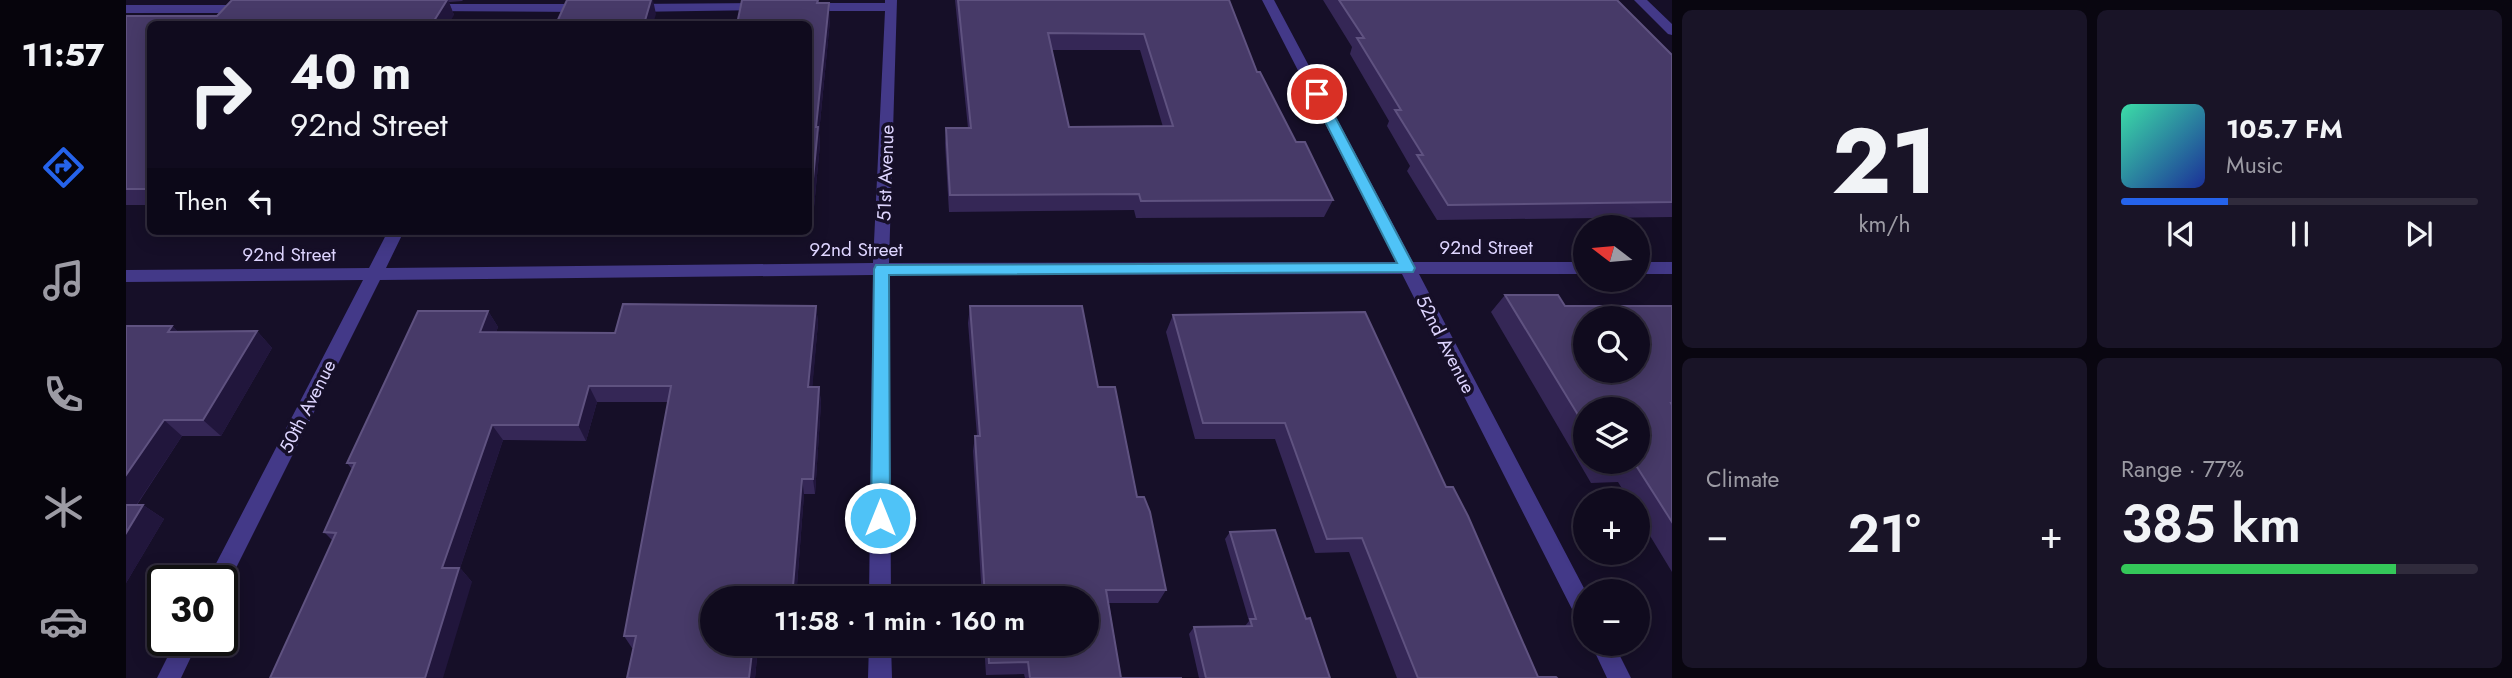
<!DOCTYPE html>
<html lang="en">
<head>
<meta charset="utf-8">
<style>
	body { margin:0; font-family:Jost,sans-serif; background:#191427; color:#f1f3f6; height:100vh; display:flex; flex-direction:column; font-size:26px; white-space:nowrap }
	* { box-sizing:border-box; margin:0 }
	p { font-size:23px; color:#9c9ba4 }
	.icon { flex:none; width:38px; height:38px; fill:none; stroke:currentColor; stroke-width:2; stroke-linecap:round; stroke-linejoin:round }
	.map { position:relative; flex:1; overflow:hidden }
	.details { display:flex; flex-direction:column; gap:10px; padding:10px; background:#090610; width:840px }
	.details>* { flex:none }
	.hud { position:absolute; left:21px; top:21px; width:665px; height:214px; border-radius:10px; box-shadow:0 4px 18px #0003,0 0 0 2px #302b3c; background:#100b1e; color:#f1f3f6; overflow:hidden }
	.needle { width:46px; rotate:286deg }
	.tools { position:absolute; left:1447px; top:215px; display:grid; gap:14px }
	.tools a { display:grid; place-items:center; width:77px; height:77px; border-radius:50%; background:#100b1e; box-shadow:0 4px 18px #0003,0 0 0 2px #302b3c; font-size:35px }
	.speed { position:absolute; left:21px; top:565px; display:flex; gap:14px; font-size:35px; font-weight:700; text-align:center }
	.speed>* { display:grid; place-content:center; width:91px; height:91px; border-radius:50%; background:#100b1e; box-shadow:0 4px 18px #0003,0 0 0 2px #302b3c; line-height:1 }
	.speed .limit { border:4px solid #111; border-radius:10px; background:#fff; color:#111 }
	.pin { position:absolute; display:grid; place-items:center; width:60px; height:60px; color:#fff; margin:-30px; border:4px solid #fff; border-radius:50%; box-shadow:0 2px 7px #0007 }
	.me { position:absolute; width:77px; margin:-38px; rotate:0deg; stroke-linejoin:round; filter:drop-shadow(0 0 5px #0008) }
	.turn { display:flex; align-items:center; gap:24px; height:147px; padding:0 28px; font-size:32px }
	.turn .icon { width:91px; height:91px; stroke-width:2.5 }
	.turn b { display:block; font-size:49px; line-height:60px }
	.then { display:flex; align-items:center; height:66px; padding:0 28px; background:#0003; gap:14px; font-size:26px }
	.big { font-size:52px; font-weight:600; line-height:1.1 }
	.details .tile { flex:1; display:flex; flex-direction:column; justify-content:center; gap:10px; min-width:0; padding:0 24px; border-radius:10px; background:#191427 }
	.details .dial { align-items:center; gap:0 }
	.dial b { font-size:91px; line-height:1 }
	.song { display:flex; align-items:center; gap:21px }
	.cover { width:84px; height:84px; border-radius:10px; background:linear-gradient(135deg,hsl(160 70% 55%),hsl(230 70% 35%)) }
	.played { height:7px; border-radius:4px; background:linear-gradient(90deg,#2563eb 30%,#302b3c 30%) }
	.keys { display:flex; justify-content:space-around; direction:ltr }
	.heat { display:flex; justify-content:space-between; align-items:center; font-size:38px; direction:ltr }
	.charge { height:10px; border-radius:5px; background:linear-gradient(90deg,#34c759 77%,#302b3c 0) }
	.details .tiles { flex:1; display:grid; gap:10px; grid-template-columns:repeat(2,1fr) }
	.trip { position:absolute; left:574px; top:586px; width:399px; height:70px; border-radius:35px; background:#100b1e; box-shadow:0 4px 18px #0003,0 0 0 2px #302b3c; font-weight:600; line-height:70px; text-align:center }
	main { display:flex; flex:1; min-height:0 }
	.menu { display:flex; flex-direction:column; width:126px; justify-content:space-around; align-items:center; background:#06040c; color:#9c9ba4 }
	.menu .icon { width:49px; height:49px }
	.menu .selected { color:#2563eb }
	.menu b { font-size:32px; color:#f1f3f6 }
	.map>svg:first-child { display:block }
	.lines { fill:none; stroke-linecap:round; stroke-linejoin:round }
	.street { fill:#433988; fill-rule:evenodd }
	.wall { fill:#352756; fill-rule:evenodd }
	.shaded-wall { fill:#21163c }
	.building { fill:#473a68; stroke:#5f5280; stroke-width:2; fill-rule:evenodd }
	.route { fill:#4fc3f7; stroke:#337fa1; stroke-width:2 }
	.labels { text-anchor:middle; stroke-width:7; stroke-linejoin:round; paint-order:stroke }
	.street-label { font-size:19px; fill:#ded5ff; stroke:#160f28 }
</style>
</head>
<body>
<main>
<nav class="menu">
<b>11:57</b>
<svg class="icon selected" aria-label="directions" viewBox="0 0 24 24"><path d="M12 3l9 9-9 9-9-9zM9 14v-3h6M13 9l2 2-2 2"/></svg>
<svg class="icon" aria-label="music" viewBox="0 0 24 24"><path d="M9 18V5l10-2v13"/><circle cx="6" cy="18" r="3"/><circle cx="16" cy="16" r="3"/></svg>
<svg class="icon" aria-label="phone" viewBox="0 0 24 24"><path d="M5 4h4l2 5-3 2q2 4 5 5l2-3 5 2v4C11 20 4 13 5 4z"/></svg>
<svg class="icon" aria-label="climate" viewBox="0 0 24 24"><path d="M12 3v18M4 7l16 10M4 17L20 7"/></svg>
<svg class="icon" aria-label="car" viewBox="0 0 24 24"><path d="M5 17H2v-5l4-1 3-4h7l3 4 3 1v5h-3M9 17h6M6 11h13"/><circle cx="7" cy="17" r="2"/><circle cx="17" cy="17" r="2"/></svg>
</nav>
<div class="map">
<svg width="1546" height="678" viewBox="0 0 1546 678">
	<rect width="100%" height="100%" fill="#160f28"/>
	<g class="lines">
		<path class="street" d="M759 0H771L763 263 1270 262 1136 0H1148L1287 262H1460V274H1293L1460 592V624L1452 621 1276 274 763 275 765 598H743L747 275 254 280 100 588 96 590V581H81L237 280 0 282V270L243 268 262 231H278L260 268 747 263 759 11H679L673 7 679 3H759Z
			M1508 0H1521L1546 24V35L1542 34Z
			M637 3 643 7 641 10 504 12 498 8 504 4Z
			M301 4H458L464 8 458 12 297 11V5Z
			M0 5H119L125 9 119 13H0Z
			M1512 262H1546V274H1512Z
			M50 640H73L55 678H31Z
			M743 644H765L766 678H742Z
			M1465 644H1488L1505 678H1481Z"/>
	</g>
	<path class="wall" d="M106 0H337L336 1 323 2 328 15 24 24V205H0V16H91Z
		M616 0H692L693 3 704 20 693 133 694 144 686 228H682V24Z
		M829 0H1103L1131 72 1170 142 1207 200 1198 217 1010 218 1008 210 823 212 819 144 820 128H842ZM926 50H1014L1037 127H943Z
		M1197 0H1491L1546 55V217L1311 220 1281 171 1284 166 1261 126 1263 121 1224 54 1226 47Z
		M1379 295 1439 306H1546V572L1512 516V500H1503L1492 482 1465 483 1365 312ZM1460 410 1512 462H1460Z
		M690 306 692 323 686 387H693L695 403 689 494H678L670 598H586V644H657V647H632L629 678H501L507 648H506L498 636 542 402H471L460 441 377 440 334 568 346 582 206 540 198 532 226 469 221 463 362 311 372 327 370 332 489 333Z
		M844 306 972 387 1011 497 1040 590 1032 603H983L995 678H1056H899L898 674 860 675 858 644H961V598H856L847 451 849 436H851L842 323Z
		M1047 315 1320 487 1412 677 1431 678H1271L1223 552 1189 553 1149 439H1069L1040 332Z
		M0 326H46L52 332 131 331 146 348 95 436H56L11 505H17L38 519 0 583Z
		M1104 532 1180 619 1204 678H1073L1063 634 1068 627 1119 626 1123 621 1099 539Z"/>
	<path class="shaded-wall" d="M321 0H322L328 15 323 24H306Z
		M525 0H527L530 14 527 24H518Z
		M703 3 704 20 693 133 694 144 686 228 684 210 690 127Z
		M690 306 692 323 685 403 682 387Z
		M362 311 372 327 364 348 354 332Z
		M46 326 63 343 42 332Z
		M131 331 146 348 95 436 77 420Z
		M463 386 471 402 460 441 452 425Z
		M693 387 695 403 689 494 687 479Z
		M38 420 56 436 1 519 0 518V475Z
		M366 425 377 440 334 568 346 582 317 678H299L316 568Z
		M676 479 678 494 670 598H666Z
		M17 505 38 519 0 583V533Z
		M627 644H631L632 647 629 678H623Z"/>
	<path class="building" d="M106 0H321L306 24H24V189H0V16H91Z
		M441 0H525L518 24H430Z
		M616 0H692L691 3H703L690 127H692L684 210H682V24H611Z
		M832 0H1103L1131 72H1134L1170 142H1179L1207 200 1015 201 1013 194 824 195 820 128H845ZM922 33 1018 34 1047 126 943 127Z
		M1213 0H1491L1546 55V202L1322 205 1291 155H1297L1269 110H1275L1231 38H1238Z
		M1379 295H1432L1439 306H1546V403H1545L1546 405V522L1511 467H1484L1480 462H1512V410H1460V428ZM1460 318H1512V371H1460Z
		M497 304 690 306 682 387H693L687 479H676L666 598H586V644H627L623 678H501L510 636H498L545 386H463L452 425H366L316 568H333L299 678H144L210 533 198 532 229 463H221L292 311H362L354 332 489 333Z
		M844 306H956L972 387H989L1011 497H1018L1024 512 1040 590H980L995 678H1056H904L902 662 863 663 862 644H961V598H859L849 436H854Z
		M1239 312 1320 487H1327L1342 516 1412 677H1430L1431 678H1292L1236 538 1201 539 1159 423H1077L1047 315Z
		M0 326H46L42 332 131 331 77 420H38L0 475Z
		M0 505H17L0 533Z
		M1149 530 1180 619 1184 618 1204 678H1080L1068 627 1126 626 1124 619H1130L1104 532Z"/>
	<path class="route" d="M1191 91 1197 94 1289 268 1287 272 763 275 764 518 761 524 754 527 748 524 745 518 748 269 750 265 1271 263 1185 94Z"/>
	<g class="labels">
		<g class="street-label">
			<text transform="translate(759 173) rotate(-88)" y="7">51st Avenue</text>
			<text x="1360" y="254">92nd Street</text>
			<text x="730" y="256">92nd Street</text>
			<text x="163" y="261">92nd Street</text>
			<text transform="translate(1320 344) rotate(63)" y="7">52nd Avenue</text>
			<text transform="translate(181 406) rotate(-63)" y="7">50th Avenue</text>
		</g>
	</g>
</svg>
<div class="tools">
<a><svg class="needle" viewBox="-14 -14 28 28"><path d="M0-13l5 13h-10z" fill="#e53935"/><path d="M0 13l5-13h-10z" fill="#9c9ba4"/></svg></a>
<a><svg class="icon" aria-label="search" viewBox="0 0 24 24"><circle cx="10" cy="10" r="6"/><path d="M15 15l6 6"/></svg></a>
<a><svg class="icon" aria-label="layers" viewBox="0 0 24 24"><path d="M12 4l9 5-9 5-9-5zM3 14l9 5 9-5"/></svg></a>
<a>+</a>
<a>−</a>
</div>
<div class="speed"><div class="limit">30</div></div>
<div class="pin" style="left:1191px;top:94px;background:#d93025"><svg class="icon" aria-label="arrive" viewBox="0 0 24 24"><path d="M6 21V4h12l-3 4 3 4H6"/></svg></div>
<svg class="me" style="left:754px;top:518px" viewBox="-20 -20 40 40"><circle r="17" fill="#4fc3f7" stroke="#fff" stroke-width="3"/><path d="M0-11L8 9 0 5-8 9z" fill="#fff"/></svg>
<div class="trip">11:58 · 1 min · 160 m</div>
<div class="hud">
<div class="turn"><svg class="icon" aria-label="right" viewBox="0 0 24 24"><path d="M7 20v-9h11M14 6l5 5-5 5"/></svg><div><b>40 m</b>92nd Street</div></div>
<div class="then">Then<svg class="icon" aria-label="left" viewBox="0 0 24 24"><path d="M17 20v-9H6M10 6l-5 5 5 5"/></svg></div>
</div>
</div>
<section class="details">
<div class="tiles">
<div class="tile dial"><b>21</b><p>km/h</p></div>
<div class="tile">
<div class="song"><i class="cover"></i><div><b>105.7 FM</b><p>Music</p></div></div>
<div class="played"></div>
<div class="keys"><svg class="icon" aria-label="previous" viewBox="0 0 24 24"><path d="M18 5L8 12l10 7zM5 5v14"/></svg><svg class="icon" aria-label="pause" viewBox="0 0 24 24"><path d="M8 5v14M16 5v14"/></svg><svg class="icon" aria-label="next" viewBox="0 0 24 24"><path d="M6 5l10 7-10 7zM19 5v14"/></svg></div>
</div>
<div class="tile"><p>Climate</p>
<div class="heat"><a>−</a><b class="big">21°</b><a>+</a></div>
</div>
<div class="tile"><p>Range · 77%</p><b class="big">385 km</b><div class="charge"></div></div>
</div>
</section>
</main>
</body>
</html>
